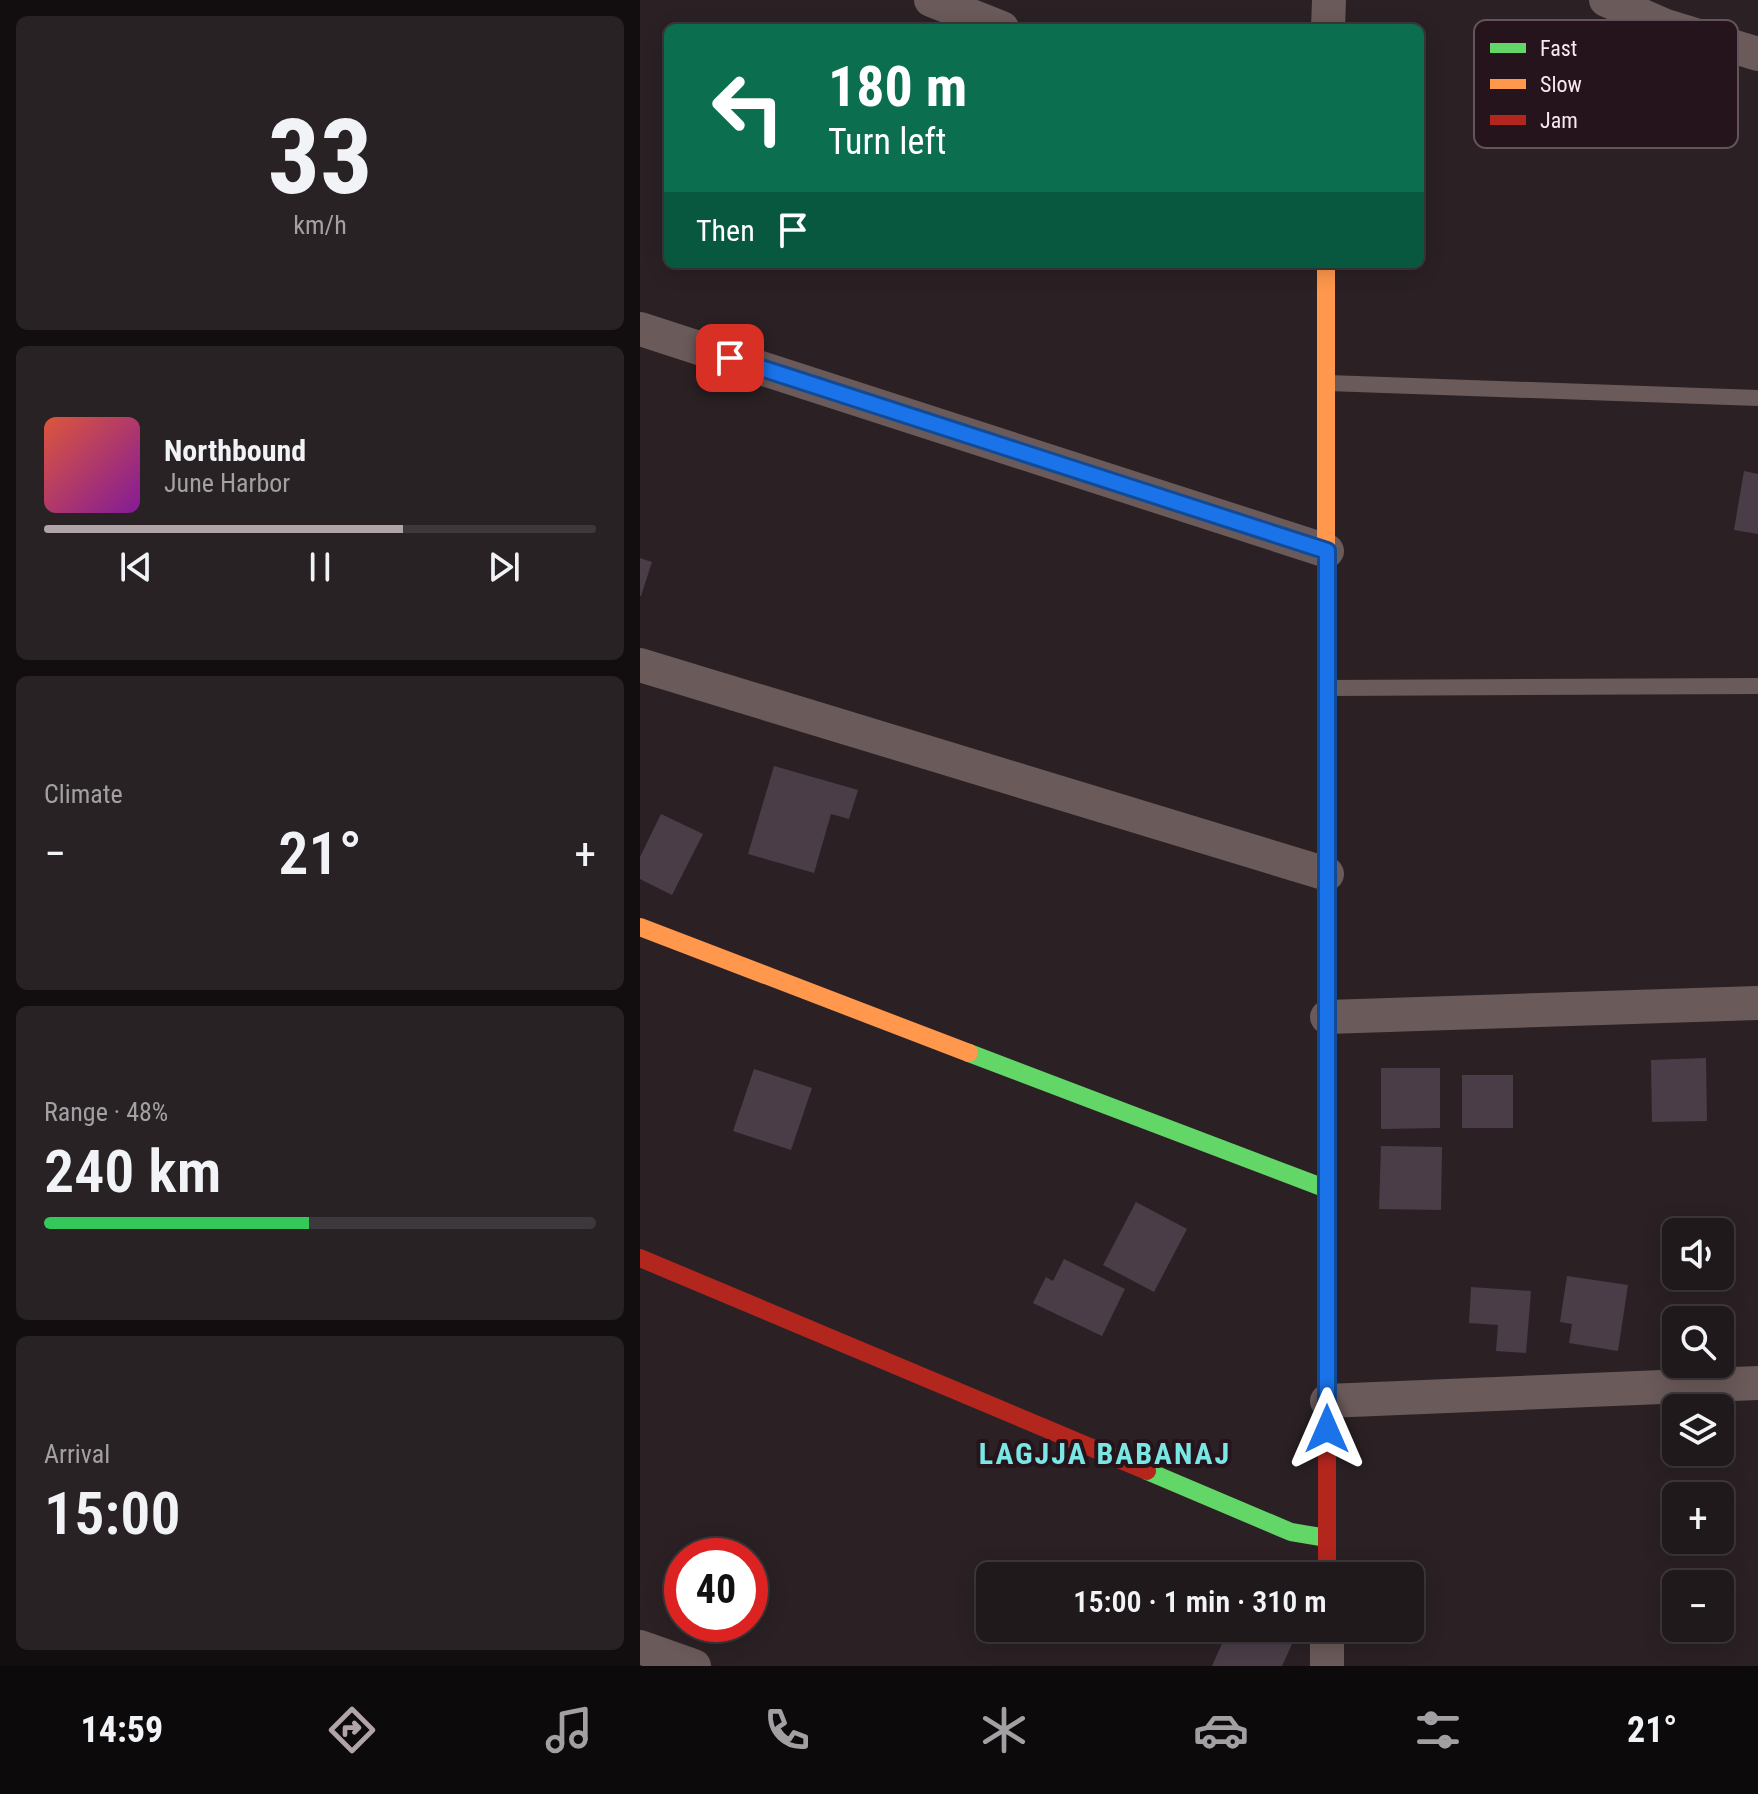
<!DOCTYPE html>
<html lang="en">
<head>
<meta charset="utf-8">
<style>
	body { margin:0; font-family:"Roboto Condensed",sans-serif; background:#282225; color:#f1f3f6; height:100vh; display:flex; flex-direction:column; font-size:30px; white-space:nowrap }
	* { box-sizing:border-box; margin:0 }
	p { font-size:26px; color:#a2a0a3 }
	.icon { flex:none; width:44px; height:44px; fill:none; stroke:currentColor; stroke-width:2; stroke-linecap:round; stroke-linejoin:round }
	.map { position:relative; flex:1; overflow:hidden }
	.drawer { display:flex; flex-direction:column; gap:16px; padding:16px; background:#120e0f; width:640px }
	.drawer>* { flex:none }
	.hud { position:absolute; left:24px; top:24px; width:760px; height:244px; border-radius:12px; box-shadow:0 4px 20px #0003,0 0 0 2px #3d383b; background:#0b6e4f; color:#fff; overflow:hidden }
	.tools { position:absolute; left:1022px; top:1218px; display:grid; gap:16px }
	.tools a { display:grid; place-items:center; width:72px; height:72px; border-radius:12px; background:#20191c; box-shadow:0 4px 20px #0003,0 0 0 2px #3d383b; font-size:40px }
	.speed { position:absolute; left:24px; top:1538px; display:flex; gap:16px; font-size:40px; font-weight:700; text-align:center }
	.speed>* { display:grid; place-content:center; width:104px; height:104px; border-radius:50%; background:#20191c; box-shadow:0 4px 20px #0003,0 0 0 2px #3d383b; line-height:1 }
	.speed .limit { border:12px solid #d22; background:#fff; color:#111 }
	.pin { position:absolute; display:grid; place-items:center; width:68px; height:68px; color:#fff; margin:-34px; border-radius:16px; box-shadow:0 4px 12px #0006 }
	.me { position:absolute; width:88px; margin:-44px; rotate:0deg; stroke-linejoin:round; filter:drop-shadow(0 0 6px #0008) }
	.turn { display:flex; align-items:center; gap:28px; height:168px; padding:0 32px; font-size:36px }
	.turn .icon { width:104px; height:104px; stroke-width:2.5 }
	.turn b { display:block; font-size:56px; line-height:68px }
	.then { display:flex; align-items:center; height:76px; padding:0 32px; background:#0003; gap:16px; font-size:30px }
	.big { font-size:60px; font-weight:600; line-height:1.1 }
	.drawer .card { flex:1; display:flex; flex-direction:column; justify-content:center; gap:12px; min-width:0; padding:0 28px; border-radius:12px; background:#282225 }
	.drawer .dial { align-items:center; gap:0 }
	.dial b { font-size:104px; line-height:1 }
	.song { display:flex; align-items:center; gap:24px }
	.cover { width:96px; height:96px; border-radius:12px; background:linear-gradient(135deg,hsl(10 70% 55%),hsl(290 70% 35%)) }
	.played { height:8px; border-radius:4px; background:linear-gradient(90deg,#b0a4a8 65%,#3d383b 65%) }
	.keys { display:flex; justify-content:space-around; direction:ltr }
	.heat { display:flex; justify-content:space-between; align-items:center; font-size:44px; direction:ltr }
	.charge { height:12px; border-radius:6px; background:linear-gradient(90deg,#34c759 48%,#3d383b 0) }
	.trip { position:absolute; left:336px; top:1562px; width:448px; height:80px; border-radius:12px; background:#20191c; box-shadow:0 4px 20px #0003,0 0 0 2px #3d383b; font-weight:600; line-height:80px; text-align:center }
	.tab-bar { display:flex; height:128px; justify-content:space-around; align-items:center; background:#0d0a0b; color:#a2a0a3 }
	.tab-bar .icon { width:56px; height:56px }
	.tab-bar .current { color:#b0a4a8 }
	.tab-bar b { font-size:36px; color:#f1f3f6 }
	main { display:flex; flex:1; min-height:0 }
	.map>svg:first-child { display:block }
	.building { fill:#4a3d48 }
	.lines { fill:none; stroke-linecap:round; stroke-linejoin:round }
	.lane { stroke:#6b5a5a; stroke-width:16 }
	.street { stroke:#6b5a5a; stroke-width:34 }
	.fast { stroke:#63d668; stroke-width:18 }
	.slow { stroke:#ff974d; stroke-width:18 }
	.jam { stroke:#b3261e; stroke-width:18 }
	.route-casing { stroke:#114b97; stroke-width:20 }
	.route { stroke:#1a73e8; stroke-width:14 }
	.labels { text-anchor:middle; stroke-width:8; stroke-linejoin:round; paint-order:stroke }
	.district-label { font-size:30px; font-weight:bold; letter-spacing:2px; fill:#7be7e5; stroke:#25141b }
	.key { fill:#25141b; stroke:#64545a; stroke-width:2 }
	.key-label { font-size:22px; fill:#f7eaee }
</style>
</head>
<body>
<main>
<section class="drawer">
<div class="card dial"><b>33</b><p>km/h</p></div>
<div class="card">
<div class="song"><i class="cover"></i><div><b>Northbound</b><p>June Harbor</p></div></div>
<div class="played"></div>
<div class="keys"><svg class="icon" aria-label="previous" viewBox="0 0 24 24"><path d="M18 5L8 12l10 7zM5 5v14"/></svg><svg class="icon" aria-label="pause" viewBox="0 0 24 24"><path d="M8 5v14M16 5v14"/></svg><svg class="icon" aria-label="next" viewBox="0 0 24 24"><path d="M6 5l10 7-10 7zM19 5v14"/></svg></div>
</div>
<div class="card"><p>Climate</p>
<div class="heat"><a>−</a><b class="big">21°</b><a>+</a></div>
</div>
<div class="card"><p>Range · 48%</p><b class="big">240 km</b><div class="charge"></div></div>
<div class="card"><p>Arrival</p><b class="big">15:00</b></div>
</section>
<div class="map">
<svg width="1118" height="1666" viewBox="0 0 1118 1666">
	<rect width="100%" height="100%" fill="#2b2125"/>
	<path class="building" d="M1104 471 1118 474V534L1094 530Z
		M0 558 12 562 1 596H0Z
		M134 766 218 790 209 819 191 814 174 873 108 854Z
		M21 814 63 834 32 895 0 879V857Z
		M1066 1058 1067 1121 1012 1122 1011 1060Z
		M741 1068H800V1128L741 1129Z
		M114 1069 172 1088 151 1150 93 1131Z
		M822 1075H873V1128H822Z
		M741 1146 802 1147 801 1210 739 1209Z
		M496 1202 547 1229 514 1292 463 1265Z
		M424 1259 485 1289 462 1336 393 1303 406 1277 413 1281Z
		M927 1276 988 1285 978 1351 929 1343 932 1324 920 1322Z
		M831 1287 891 1291 886 1353 856 1351 858 1325 829 1323Z
		M589 1628H622L653 1642 642 1666H572Z"/>
	<g class="lines">
		<path class="lane" d="M688 383 1118 398
			M688 688 1118 686"/>
		<path class="street" d="M291 0 362 28
			M966 0 1026 26 1118 54
			M688 28 689 0
			M0 329 687 551
			M0 665 687 874
			M687 1017 1118 1003
			M687 1401 1118 1383
			M687 1628V1666
			M0 1647 54 1666"/>
		<path class="fast" d="M329 1053 687 1189
			M507 1471 651 1532 687 1538"/>
		<path class="slow" d="M686 264V763
			M0 927 329 1053
			M687 1128V1450"/>
		<path class="jam" d="M686 763 687 1128
			M0 1258 507 1471
			M687 1450V1576"/>
	</g>
	<g class="lines">
		<g class="route-casing">
			<path id="route" d="M90 358 687 551V1429"/>
		</g>
		<use href="#route" class="route"/>
	</g>
	<g class="labels">
		<g class="district-label">
			<text x="465" y="1464">LAGJJA BABANAJ</text>
		</g>
	</g>
	<rect x="834" y="20" width="264" height="128" rx="12" class="key"/>
	<rect x="850" y="43" width="36" height="10" fill="#63d668"/>
	<rect x="850" y="79" width="36" height="10" fill="#ff974d"/>
	<rect x="850" y="115" width="36" height="10" fill="#b3261e"/>
	<g class="key-label">
		<text x="900" y="56">Fast</text>
		<text x="900" y="92">Slow</text>
		<text x="900" y="128">Jam</text>
	</g>
</svg>
<div class="tools">
<a><svg class="icon" aria-label="sound" viewBox="0 0 24 24"><path d="M4 9h4l5-4v14l-5-4H4zM17 9q2 3 0 6"/></svg></a>
<a><svg class="icon" aria-label="search" viewBox="0 0 24 24"><circle cx="10" cy="10" r="6"/><path d="M15 15l6 6"/></svg></a>
<a><svg class="icon" aria-label="layers" viewBox="0 0 24 24"><path d="M12 4l9 5-9 5-9-5zM3 14l9 5 9-5"/></svg></a>
<a>+</a>
<a>−</a>
</div>
<div class="speed"><div class="limit">40</div></div>
<div class="pin" style="left:90px;top:358px;background:#d93025"><svg class="icon" aria-label="arrive" viewBox="0 0 24 24"><path d="M6 21V4h12l-3 4 3 4H6"/></svg></div>
<svg class="me" style="left:687px;top:1429px" viewBox="-20 -20 40 40"><path d="M0-17L14 15 0 8-14 15z" fill="#1a73e8" stroke="#fff" stroke-width="4"/></svg>
<div class="trip">15:00 · 1 min · 310 m</div>
<div class="hud">
<div class="turn"><svg class="icon" aria-label="left" viewBox="0 0 24 24"><path d="M17 20v-9H6M10 6l-5 5 5 5"/></svg><div><b>180 m</b>Turn left</div></div>
<div class="then">Then<svg class="icon" aria-label="arrive" viewBox="0 0 24 24"><path d="M6 21V4h12l-3 4 3 4H6"/></svg></div>
</div>
</div>
</main>
<nav class="tab-bar">
<b>14:59</b>
<svg class="icon current" aria-label="directions" viewBox="0 0 24 24"><path d="M12 3l9 9-9 9-9-9zM9 14v-3h6M13 9l2 2-2 2"/></svg>
<svg class="icon" aria-label="music" viewBox="0 0 24 24"><path d="M9 18V5l10-2v13"/><circle cx="6" cy="18" r="3"/><circle cx="16" cy="16" r="3"/></svg>
<svg class="icon" aria-label="phone" viewBox="0 0 24 24"><path d="M5 4h4l2 5-3 2q2 4 5 5l2-3 5 2v4C11 20 4 13 5 4z"/></svg>
<svg class="icon" aria-label="climate" viewBox="0 0 24 24"><path d="M12 3v18M4 7l16 10M4 17L20 7"/></svg>
<svg class="icon" aria-label="car" viewBox="0 0 24 24"><path d="M5 17H2v-5l4-1 3-4h7l3 4 3 1v5h-3M9 17h6M6 11h13"/><circle cx="7" cy="17" r="2"/><circle cx="17" cy="17" r="2"/></svg>
<svg class="icon" aria-label="filters" viewBox="0 0 24 24"><path d="M4 7h16M4 17h16"/><circle cx="9" cy="7" r="2"/><circle cx="15" cy="17" r="2"/></svg>
<b>21°</b>
</nav>
</body>
</html>
